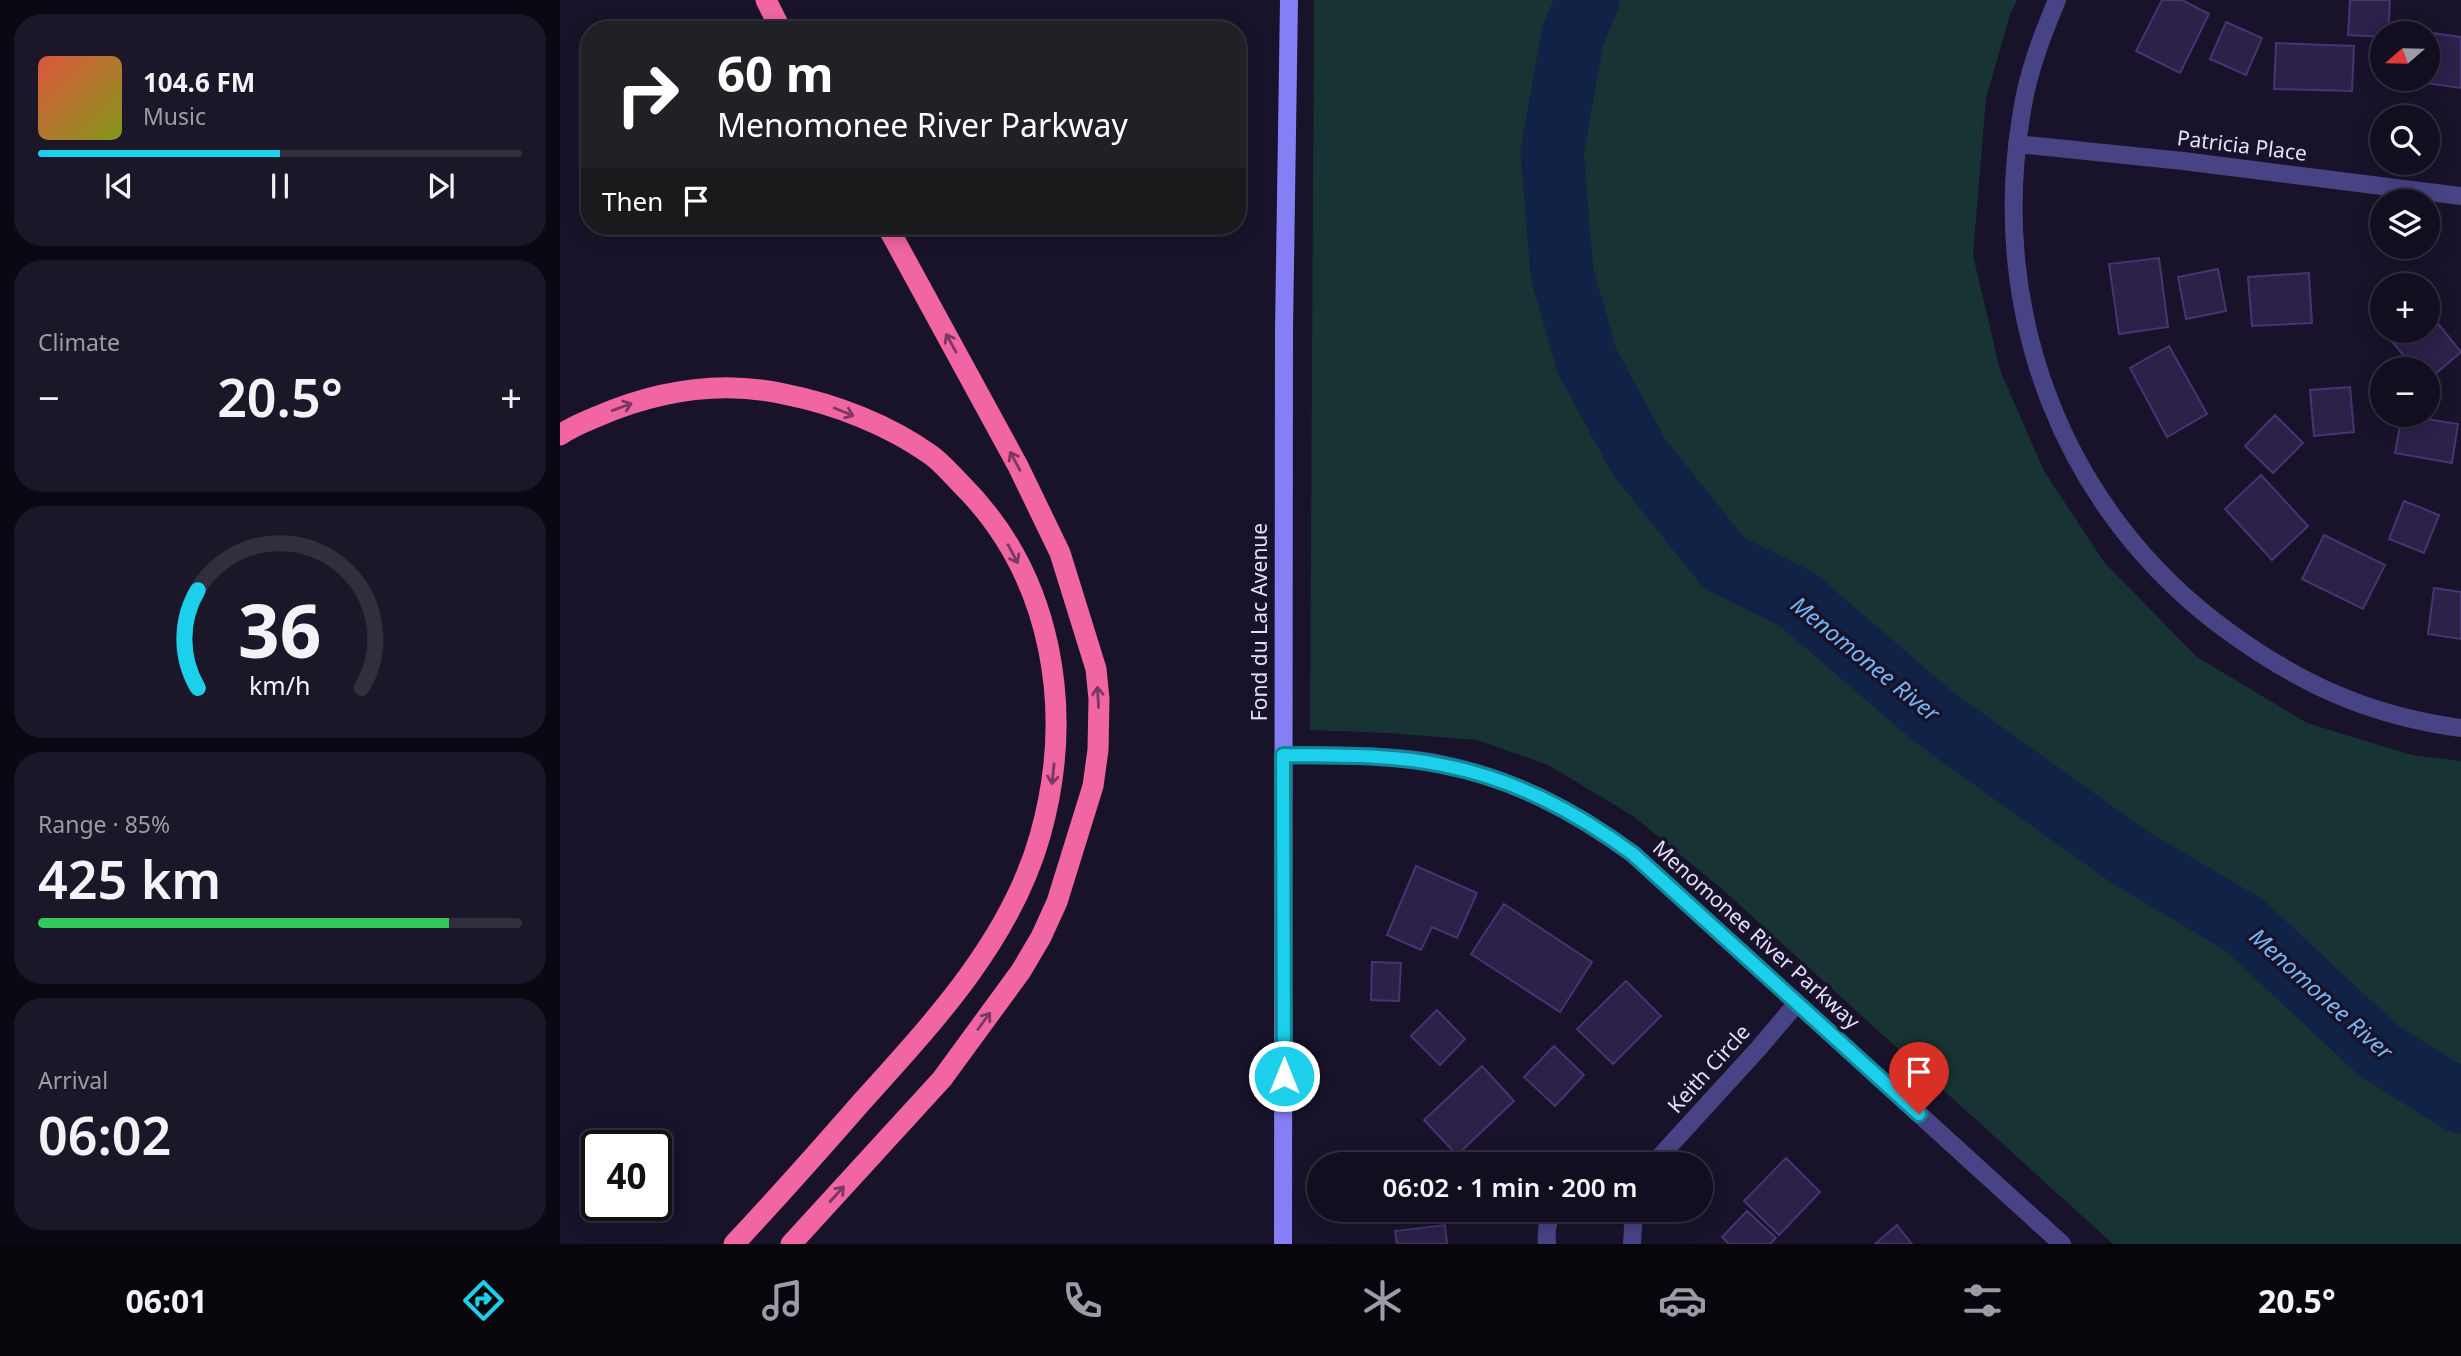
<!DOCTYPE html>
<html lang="en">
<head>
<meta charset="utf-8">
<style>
	body { margin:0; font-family:"Noto Sans",sans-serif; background:#1b1729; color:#f1f3f6; height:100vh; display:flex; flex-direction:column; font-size:26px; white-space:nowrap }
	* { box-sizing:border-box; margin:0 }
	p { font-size:23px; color:#9c9ca5 }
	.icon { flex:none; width:38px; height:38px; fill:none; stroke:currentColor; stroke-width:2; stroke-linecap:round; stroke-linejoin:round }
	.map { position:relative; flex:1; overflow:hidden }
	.side { display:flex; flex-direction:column; gap:14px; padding:14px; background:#0a0812; width:560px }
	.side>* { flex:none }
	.top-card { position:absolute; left:21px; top:21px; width:665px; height:214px; border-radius:28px; box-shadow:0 4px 18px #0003,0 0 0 2px #312e3e; background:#202124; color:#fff; overflow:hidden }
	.needle { width:46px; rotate:250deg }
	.fabs { position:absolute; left:1810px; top:21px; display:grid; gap:14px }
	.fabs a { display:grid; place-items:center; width:70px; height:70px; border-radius:50%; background:#120e20; box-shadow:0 4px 18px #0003,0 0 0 2px #312e3e; font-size:35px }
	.speed { position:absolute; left:21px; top:1130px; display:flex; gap:14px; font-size:35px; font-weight:700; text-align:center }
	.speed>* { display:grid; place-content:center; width:91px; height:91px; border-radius:50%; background:#120e20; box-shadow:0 4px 18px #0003,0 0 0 2px #312e3e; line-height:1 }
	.speed .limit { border:4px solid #111; border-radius:10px; background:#fff; color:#111 }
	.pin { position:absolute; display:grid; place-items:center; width:60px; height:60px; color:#fff; margin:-72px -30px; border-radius:50% 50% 50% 0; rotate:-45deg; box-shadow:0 0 7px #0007 }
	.pin .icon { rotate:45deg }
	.me { position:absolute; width:77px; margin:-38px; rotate:0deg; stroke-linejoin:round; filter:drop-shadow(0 0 5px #0008) }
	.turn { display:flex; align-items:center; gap:24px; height:147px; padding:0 21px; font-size:32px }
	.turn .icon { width:91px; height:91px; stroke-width:2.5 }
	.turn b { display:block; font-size:49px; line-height:60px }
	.then { display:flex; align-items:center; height:66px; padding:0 21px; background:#0003; gap:14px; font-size:26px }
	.big { font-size:52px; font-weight:600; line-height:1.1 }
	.side .tile { flex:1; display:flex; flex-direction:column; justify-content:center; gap:10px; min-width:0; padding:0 24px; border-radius:28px; background:#1b1729 }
	.side .dial { align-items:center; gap:0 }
	.dial svg { height:182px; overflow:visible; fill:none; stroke:#312e3e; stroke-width:7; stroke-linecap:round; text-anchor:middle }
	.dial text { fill:#f1f3f6; stroke:none }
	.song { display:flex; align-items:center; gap:21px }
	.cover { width:84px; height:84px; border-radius:10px; background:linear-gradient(135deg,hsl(10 70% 55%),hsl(70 70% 35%)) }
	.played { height:7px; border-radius:4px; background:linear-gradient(90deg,#1ccfeb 50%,#312e3e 50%) }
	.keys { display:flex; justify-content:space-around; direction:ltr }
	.heat { display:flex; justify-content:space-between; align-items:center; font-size:38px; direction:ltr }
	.charge { height:10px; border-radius:5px; background:linear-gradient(90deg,#34c759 85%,#312e3e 0) }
	.trip { position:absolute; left:747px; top:1152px; width:406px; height:70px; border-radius:35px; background:#120e20; box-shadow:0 4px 18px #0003,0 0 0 2px #312e3e; font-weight:600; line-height:70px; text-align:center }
	.tab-bar { display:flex; height:112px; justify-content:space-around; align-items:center; background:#07060d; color:#9c9ca5 }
	.tab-bar .icon { width:49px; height:49px }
	.tab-bar .active { color:#1ccfeb }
	.tab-bar b { font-size:32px; color:#f1f3f6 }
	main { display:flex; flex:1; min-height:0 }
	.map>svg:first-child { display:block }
	.green { fill:#173333 }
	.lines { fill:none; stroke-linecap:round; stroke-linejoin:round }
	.river { stroke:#102246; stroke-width:63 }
	.building { fill:#2b2149; stroke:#443573; stroke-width:2 }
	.street { stroke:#484384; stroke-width:18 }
	.secondary { stroke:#867ef4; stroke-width:18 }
	.highway { stroke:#f165a3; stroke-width:21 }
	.oneway { stroke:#7a3860 }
	.route-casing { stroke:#128799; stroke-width:18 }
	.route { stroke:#1ccfeb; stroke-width:12 }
	.labels { text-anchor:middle; stroke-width:7; stroke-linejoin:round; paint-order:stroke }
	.street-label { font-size:21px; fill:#e3dffc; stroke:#18132a }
	.water-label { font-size:23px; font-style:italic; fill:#76b5f3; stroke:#18132a }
</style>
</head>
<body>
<main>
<section class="side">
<div class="tile">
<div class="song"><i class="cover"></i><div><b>104.6 FM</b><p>Music</p></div></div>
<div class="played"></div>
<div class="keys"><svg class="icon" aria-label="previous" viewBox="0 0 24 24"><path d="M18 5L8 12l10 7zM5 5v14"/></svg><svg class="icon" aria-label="pause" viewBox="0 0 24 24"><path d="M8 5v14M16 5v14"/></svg><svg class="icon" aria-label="next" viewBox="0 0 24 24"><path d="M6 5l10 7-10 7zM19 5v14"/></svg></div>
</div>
<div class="tile"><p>Climate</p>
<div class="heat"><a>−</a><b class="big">20.5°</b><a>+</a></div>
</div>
<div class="tile dial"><svg viewBox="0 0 100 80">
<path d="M14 69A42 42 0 1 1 86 69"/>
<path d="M14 69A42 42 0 0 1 14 26" stroke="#1ccfeb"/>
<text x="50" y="56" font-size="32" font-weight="700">36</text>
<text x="50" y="72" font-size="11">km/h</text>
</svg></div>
<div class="tile"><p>Range · 85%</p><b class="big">425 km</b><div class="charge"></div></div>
<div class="tile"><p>Arrival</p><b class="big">06:02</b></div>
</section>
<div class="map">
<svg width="1901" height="1244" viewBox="0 0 1901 1244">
	<rect width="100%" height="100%" fill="#18132a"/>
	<path class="green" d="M754 0H1457L1450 15 1426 98 1413 255 1440 370 1484 471 1544 562 1637 657 1747 723 1852 755 1901 761V1244H1553L1162 889 1073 816 988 765 917 740 828 733 750 730Z"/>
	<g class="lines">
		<path class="river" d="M1028 0 1013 35 992 152 1002 273 1027 361 1079 457 1164 563 1238 600 1375 718 1568 856 1684 925 1819 1051 1901 1102"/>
	</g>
	<path class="building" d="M1602 0H1622L1649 14 1620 73 1576 51Z
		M1790 0H1830L1828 33H1822V37L1788 35Z
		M1666 22 1702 38 1686 75 1650 59Z
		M1844 29 1901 37V88L1837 79H1867V33H1843Z
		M1716 43 1794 46 1792 91 1714 89Z
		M1599 258 1608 327 1559 334 1549 264Z
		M1658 269 1666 311 1626 319 1618 277Z
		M1749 273 1752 323 1692 326 1688 277Z
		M1867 310 1901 352 1867 381V369H1855L1823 331H1867Z
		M1609 346 1647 414 1607 437 1570 368Z
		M1790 387 1794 432 1754 436 1750 390Z
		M1715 415 1743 443 1713 473 1685 446Z
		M1842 415 1898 424 1892 463 1835 453Z
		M1701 475 1748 526 1712 560 1665 509Z
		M1844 501 1879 515 1864 553 1829 539Z
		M1764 535 1825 565 1803 609 1742 579Z
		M1874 588 1901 592V639L1868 634Z
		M856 866 917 893 897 938 872 927 861 950 827 935Z
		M944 904 1032 962 1000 1012 911 954Z
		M812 962 841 963 839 1001 811 1000Z
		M1066 981 1101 1016 1053 1064 1017 1029Z
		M877 1010 905 1039 880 1065 851 1036Z
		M994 1046 1024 1075 995 1106 964 1077Z
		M922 1066 954 1101 897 1155 864 1120Z
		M830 1155 877 1160V1164H829Z
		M1226 1158 1260 1192 1219 1235 1184 1201Z
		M1187 1211 1216 1238 1210 1244H1169L1162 1237Z
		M885 1225 887 1244H837L835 1231Z
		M1337 1225 1352 1244H1315Z"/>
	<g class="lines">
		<path class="street" d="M1497 0C1482 36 1468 72 1462 111 1427 312 1503 512 1669 632 1742 685 1811 716 1901 728
			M1457 144 1623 161 1901 196
			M723 755C775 756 830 754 882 764 954 779 1015 812 1073 854L1502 1244
			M1093 1164 1198 1049 1237 1003
			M987 1244C986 1232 987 1218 995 1209
			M1072 1244 1074 1209"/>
		<path class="secondary" d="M723 1244 724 330 729 0"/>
		<path class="highway" d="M206 0 221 30
			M0 435C11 427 24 422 36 417 96 391 160 380 224 394 275 404 329 425 371 455 382 463 391 474 400 483 494 576 515 712 480 836 450 942 371 1025 299 1105 258 1152 217 1198 174 1244
			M231 1244 382 1079 461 971 481 937 497 902 533 786 538 750 539 699 536 669 500 553 458 466 327 226"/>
	</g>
	<defs><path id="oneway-shaft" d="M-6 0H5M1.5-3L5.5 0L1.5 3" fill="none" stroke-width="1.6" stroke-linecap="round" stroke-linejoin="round" transform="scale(1.75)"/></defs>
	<g class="oneway">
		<use href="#oneway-shaft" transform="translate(391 343) rotate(-119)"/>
		<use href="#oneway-shaft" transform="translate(62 407) rotate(-20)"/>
		<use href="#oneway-shaft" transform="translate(284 412) rotate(22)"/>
		<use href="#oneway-shaft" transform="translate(455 461) rotate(-118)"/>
		<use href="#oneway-shaft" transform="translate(453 554) rotate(62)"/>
		<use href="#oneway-shaft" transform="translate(538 697) rotate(-93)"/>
		<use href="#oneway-shaft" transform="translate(493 774) rotate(96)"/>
		<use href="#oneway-shaft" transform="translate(424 1021) rotate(-54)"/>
		<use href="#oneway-shaft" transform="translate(277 1194) rotate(-48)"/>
	</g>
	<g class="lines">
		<g class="route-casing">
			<path id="route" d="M724 1076 723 755C775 756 830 754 882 765 954 779 1015 811 1073 854L1359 1114"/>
		</g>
		<use href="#route" class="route"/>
	</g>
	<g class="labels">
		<g class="street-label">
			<text transform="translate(1682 146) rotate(7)" y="7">Patricia Place</text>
			<text transform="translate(700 622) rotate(-90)" y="7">Fond du Lac Avenue</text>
			<text transform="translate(1196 935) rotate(42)" y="7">Menomonee River Parkway</text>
			<text transform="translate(1149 1069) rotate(-48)" y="7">Keith Circle</text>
		</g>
		<g class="water-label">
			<text transform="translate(1305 659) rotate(39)" y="8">Menomonee River</text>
			<text transform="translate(1761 994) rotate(42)" y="8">Menomonee River</text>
		</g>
	</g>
</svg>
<div class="fabs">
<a><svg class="needle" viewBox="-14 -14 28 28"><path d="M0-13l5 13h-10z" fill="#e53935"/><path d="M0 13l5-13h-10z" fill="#9c9ca5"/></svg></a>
<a><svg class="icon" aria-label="search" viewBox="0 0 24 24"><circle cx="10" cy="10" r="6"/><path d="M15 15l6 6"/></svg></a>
<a><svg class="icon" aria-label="layers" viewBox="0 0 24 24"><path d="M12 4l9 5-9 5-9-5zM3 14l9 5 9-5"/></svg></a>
<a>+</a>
<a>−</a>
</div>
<div class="speed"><div class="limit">40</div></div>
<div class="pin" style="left:1359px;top:1114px;background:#d93025"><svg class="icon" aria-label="arrive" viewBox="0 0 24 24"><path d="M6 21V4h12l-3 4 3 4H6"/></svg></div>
<svg class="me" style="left:724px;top:1076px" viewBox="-20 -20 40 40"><circle r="17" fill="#1ccfeb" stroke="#fff" stroke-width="3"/><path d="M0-11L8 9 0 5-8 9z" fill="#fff"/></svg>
<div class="trip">06:02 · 1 min · 200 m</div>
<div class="top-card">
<div class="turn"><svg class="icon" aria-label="right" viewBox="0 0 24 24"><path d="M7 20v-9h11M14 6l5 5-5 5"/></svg><div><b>60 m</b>Menomonee River Parkway</div></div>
<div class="then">Then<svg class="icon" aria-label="arrive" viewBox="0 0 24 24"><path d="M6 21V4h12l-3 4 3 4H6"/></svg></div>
</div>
</div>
</main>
<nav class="tab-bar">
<b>06:01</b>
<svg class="icon active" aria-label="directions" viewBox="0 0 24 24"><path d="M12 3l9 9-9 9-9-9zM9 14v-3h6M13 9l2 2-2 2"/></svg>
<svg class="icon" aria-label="music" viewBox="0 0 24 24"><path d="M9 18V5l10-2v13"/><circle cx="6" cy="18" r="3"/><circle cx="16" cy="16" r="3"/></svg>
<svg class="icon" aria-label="phone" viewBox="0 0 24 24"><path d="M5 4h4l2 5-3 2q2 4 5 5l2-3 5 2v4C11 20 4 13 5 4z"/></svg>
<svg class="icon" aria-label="climate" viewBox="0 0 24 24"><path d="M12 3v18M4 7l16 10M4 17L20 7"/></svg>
<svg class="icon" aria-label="car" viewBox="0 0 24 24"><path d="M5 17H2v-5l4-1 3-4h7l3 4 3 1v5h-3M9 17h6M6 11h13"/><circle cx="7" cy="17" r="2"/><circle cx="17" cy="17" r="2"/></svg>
<svg class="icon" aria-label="filters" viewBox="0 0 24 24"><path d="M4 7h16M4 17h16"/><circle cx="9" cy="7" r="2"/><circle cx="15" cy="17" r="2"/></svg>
<b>20.5°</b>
</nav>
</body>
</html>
